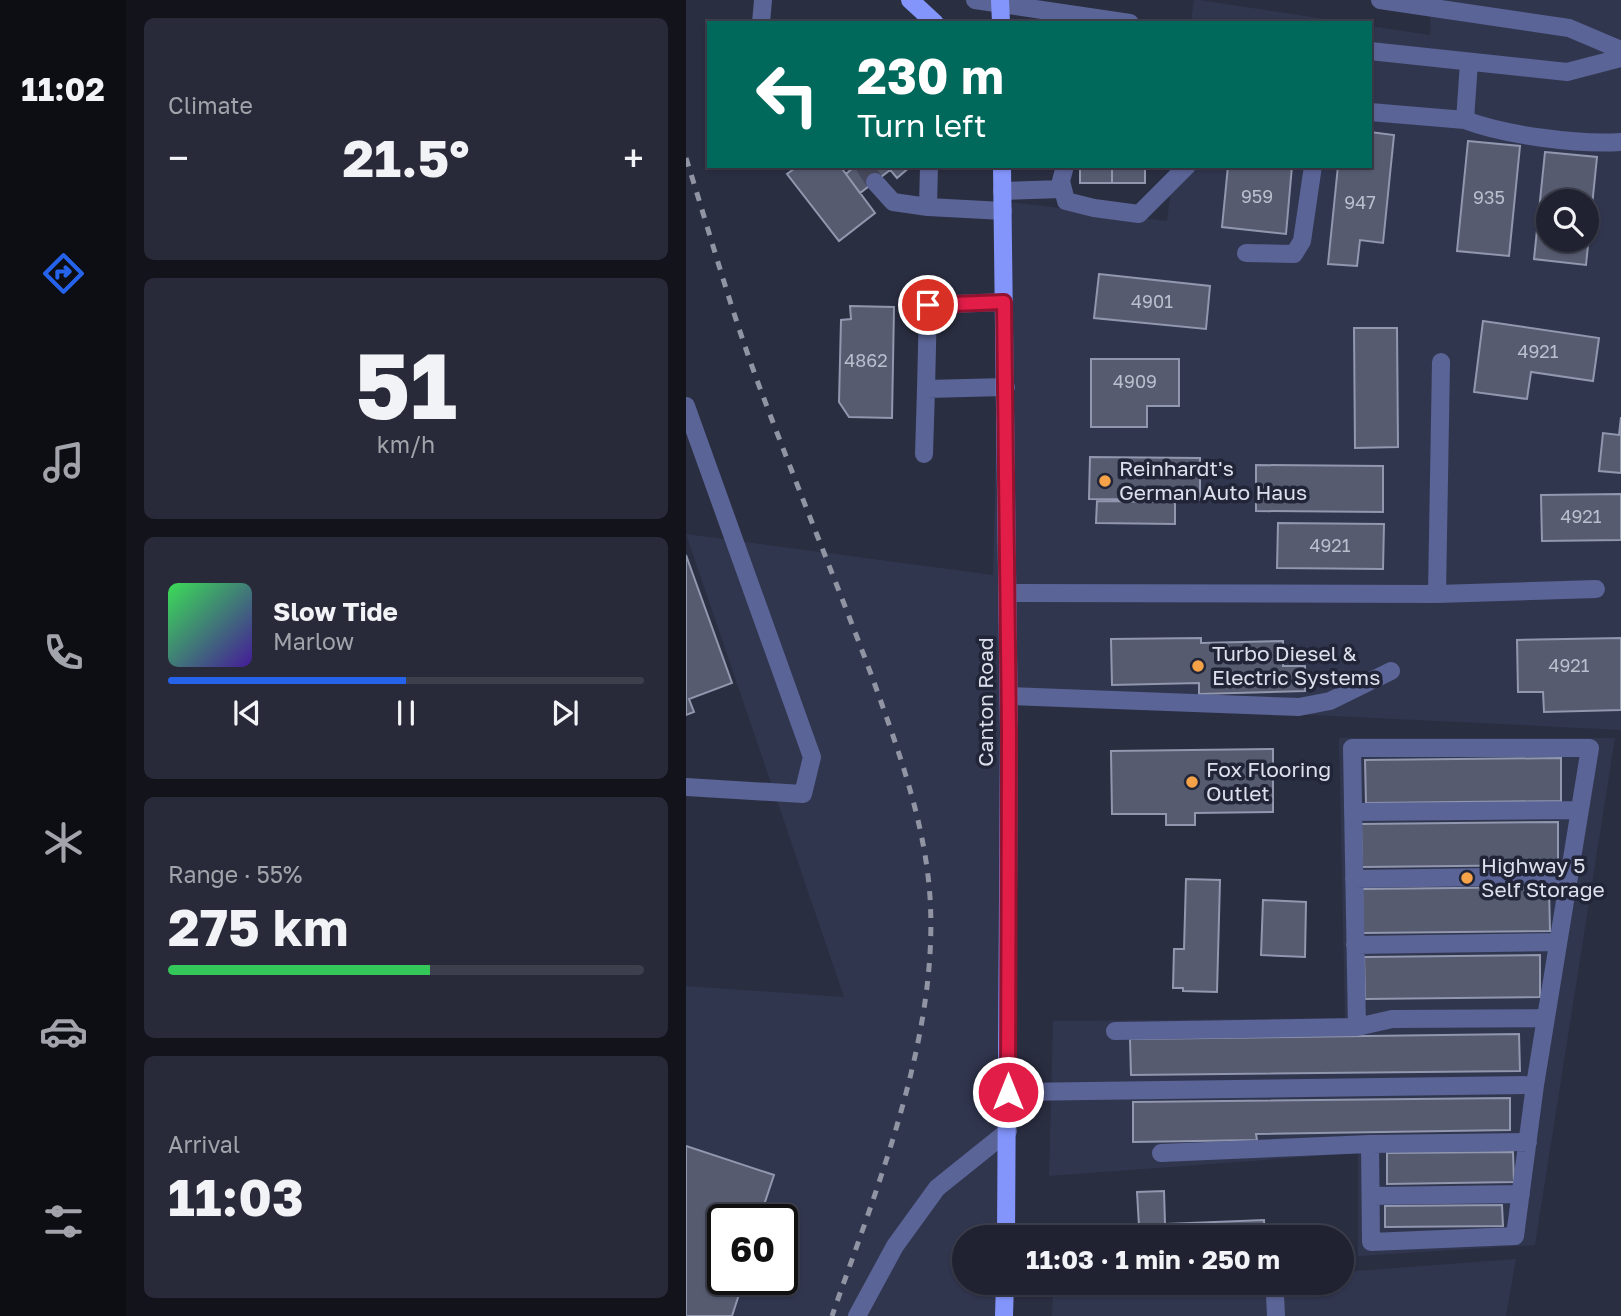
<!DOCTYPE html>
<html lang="en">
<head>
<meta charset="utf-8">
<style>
	body { margin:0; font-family:"Golos Text",sans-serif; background:#282a39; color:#f1f3f6; height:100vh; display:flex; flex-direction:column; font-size:26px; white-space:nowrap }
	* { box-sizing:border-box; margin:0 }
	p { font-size:23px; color:#a2a4ab }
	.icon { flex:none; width:38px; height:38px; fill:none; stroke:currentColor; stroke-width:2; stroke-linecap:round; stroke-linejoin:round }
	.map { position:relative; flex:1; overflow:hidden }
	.panel { display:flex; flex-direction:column; gap:18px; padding:18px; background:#12131b; width:560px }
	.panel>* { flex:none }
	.guide { position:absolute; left:21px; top:21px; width:665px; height:147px; border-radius:0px; box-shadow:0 2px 5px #0004,0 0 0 2px #3d3f4d; background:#00695c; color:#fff; overflow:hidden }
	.fabs { position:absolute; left:850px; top:189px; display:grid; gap:14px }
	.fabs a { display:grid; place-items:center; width:63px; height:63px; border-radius:50%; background:#202231; box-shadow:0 2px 5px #0004,0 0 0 2px #3d3f4d; font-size:35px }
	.speed { position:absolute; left:21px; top:1204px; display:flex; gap:14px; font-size:35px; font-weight:700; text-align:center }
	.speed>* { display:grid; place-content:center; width:91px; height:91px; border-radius:50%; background:#202231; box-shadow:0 2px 5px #0004,0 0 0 2px #3d3f4d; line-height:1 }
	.speed .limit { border:4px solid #111; border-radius:10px; background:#fff; color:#111 }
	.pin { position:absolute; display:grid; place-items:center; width:60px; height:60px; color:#fff; margin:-30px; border:4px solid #fff; border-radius:50%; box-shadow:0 2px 7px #0007 }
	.me { position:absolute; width:77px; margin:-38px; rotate:0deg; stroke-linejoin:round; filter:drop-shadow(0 0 5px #0008) }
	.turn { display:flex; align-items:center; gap:24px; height:147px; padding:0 35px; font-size:32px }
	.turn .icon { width:91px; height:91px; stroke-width:2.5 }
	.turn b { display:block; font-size:49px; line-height:60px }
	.big { font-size:52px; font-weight:700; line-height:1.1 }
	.panel .tile { flex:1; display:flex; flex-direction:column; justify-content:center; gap:10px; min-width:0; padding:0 24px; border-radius:10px; background:#282a39 }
	.panel .dial { align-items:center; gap:0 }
	.dial b { font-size:91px; line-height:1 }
	.song { display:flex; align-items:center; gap:21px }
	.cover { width:84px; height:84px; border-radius:10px; background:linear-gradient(135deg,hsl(130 70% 55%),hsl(260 70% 35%)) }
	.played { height:7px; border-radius:4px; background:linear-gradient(90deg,#2563eb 50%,#3d3f4d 50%) }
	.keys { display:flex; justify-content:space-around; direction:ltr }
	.heat { display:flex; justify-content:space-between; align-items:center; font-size:38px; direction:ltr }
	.charge { height:10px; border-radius:5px; background:linear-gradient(90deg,#34c759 55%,#3d3f4d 0) }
	.trip { position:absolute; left:266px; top:1225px; width:402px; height:70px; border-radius:35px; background:#202231; box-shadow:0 2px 5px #0004,0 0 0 2px #3d3f4d; font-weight:700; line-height:70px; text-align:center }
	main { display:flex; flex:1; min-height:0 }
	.dock { display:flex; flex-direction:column; width:126px; justify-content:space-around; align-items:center; background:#0d0e14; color:#a2a4ab }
	.dock .icon { width:49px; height:49px }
	.dock .active { color:#2563eb }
	.dock b { font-size:32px; color:#f1f3f6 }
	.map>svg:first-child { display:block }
	.built { fill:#31364f; fill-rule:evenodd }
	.building { fill:#565b70; stroke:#9197ae; stroke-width:2; fill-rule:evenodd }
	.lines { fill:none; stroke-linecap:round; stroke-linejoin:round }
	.minor-tunnel { stroke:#45495b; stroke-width:18; stroke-dasharray:18 9; stroke-linecap:butt }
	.minor { stroke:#5a6496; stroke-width:18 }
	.major { stroke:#8395fb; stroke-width:18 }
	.rail { stroke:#9094a3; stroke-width:5; stroke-dasharray:9 9; stroke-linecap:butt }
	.route-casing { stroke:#92132f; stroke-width:18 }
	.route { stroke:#e11d48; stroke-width:12 }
	.poi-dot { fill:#f6a248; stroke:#212537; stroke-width:2.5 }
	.labels { text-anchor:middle; stroke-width:7; stroke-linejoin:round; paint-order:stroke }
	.number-label { font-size:18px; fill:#babfcd }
	.poi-label { font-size:21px; fill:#dce0ec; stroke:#212537; text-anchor:start }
	.street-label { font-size:21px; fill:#dce0ec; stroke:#212537 }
</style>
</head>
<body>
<main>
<nav class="dock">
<b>11:02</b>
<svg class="icon active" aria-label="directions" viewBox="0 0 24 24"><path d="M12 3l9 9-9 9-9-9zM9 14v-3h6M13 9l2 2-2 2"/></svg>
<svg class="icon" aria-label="music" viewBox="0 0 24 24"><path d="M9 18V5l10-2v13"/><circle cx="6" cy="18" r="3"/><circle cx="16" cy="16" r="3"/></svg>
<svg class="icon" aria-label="phone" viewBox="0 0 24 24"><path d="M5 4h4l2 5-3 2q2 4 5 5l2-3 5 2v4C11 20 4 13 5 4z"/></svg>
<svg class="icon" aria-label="climate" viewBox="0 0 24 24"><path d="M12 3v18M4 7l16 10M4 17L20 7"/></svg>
<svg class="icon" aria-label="car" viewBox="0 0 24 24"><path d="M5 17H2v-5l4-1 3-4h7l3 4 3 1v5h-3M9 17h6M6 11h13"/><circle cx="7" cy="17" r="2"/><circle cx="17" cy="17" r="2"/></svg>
<svg class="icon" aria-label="filters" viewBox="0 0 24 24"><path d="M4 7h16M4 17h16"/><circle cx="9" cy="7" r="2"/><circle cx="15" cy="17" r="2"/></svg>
</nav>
<section class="panel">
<div class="tile"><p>Climate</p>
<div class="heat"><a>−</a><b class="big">21.5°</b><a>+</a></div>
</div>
<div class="tile dial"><b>51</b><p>km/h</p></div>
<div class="tile">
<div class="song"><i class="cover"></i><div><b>Slow Tide</b><p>Marlow</p></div></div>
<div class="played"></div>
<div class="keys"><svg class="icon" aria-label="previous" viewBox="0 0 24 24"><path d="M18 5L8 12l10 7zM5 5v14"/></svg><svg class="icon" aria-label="pause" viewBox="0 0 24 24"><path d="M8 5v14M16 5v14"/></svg><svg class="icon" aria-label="next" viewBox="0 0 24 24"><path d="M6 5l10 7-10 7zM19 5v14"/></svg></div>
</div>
<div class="tile"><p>Range · 55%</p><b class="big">275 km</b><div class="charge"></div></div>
<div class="tile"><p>Arrival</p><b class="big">11:03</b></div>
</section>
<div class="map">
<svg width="935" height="1316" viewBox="0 0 935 1316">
	<rect width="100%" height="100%" fill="#2a2e41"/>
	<path class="built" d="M508 0H513L664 23H505Z
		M745 0H935V730L319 700 314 1237H278V1283H313L312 1316H0V986L158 997 0 534 307 575 316 201 481 221 488 166H684V26L744 35ZM863 201H901V240H863ZM37 1220H96V1279H37Z
		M653 738H929L849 1245 672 1256V1153L363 1176 367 1021 659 1018Z
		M830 1259 820 1316H366L367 1293 509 1283H656V1272Z"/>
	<path class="building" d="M684 132 708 135 697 243 674 240 671 266 642 264 652 166H684Z
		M782 141 834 146 823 256 771 251Z
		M859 152 911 157 900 265 848 259ZM863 201H901V240H863Z
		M112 166H154L189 213 153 241 101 174Z
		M169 166H201L204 170 174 193 160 174Z
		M201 166H225L211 178Z
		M394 166H426V183H394Z
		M426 166H459V183H426Z
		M542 166H606L600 234 536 227Z
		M413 274 524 286 520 329 408 318Z
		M164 306 208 307 206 418 163 417 153 402 155 320 165 319Z
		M797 321 913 338 907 381 845 372 841 399 788 392Z
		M668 328H711L712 447 669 448Z
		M405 359H493V406H461V427H405Z
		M935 417V473L913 471 917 433 933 435Z
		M404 457 514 458V500L403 499Z
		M570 465 697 466V512L570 511Z
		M935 494V540L856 541 855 495Z
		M411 501 489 502V524L410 523Z
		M592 523 698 524 697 569 591 568Z
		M0 555 46 683 3 699 8 712 0 715Z
		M515 638V643L597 641V666H619V691L513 694V683L426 685 425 639Z
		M935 638V710L858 712 857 692H832L831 640Z
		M587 749V812L509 813V825H480V814H426L425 751Z
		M875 758V801L680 803 679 760Z
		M872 822V865L676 867 675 824Z
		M500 879 534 880 531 992 497 991V988H487L488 949H498Z
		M863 887 864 931 677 933 676 889Z
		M577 900 620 902 619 957 575 955Z
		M854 955V997L679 999 678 957Z
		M833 1034 834 1071 445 1075 444 1039Z
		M824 1098V1130L570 1134 571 1140 447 1142V1102Z
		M0 1146 88 1175 73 1220H37V1279H58L46 1316H0Z
		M827 1152 828 1182 701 1184V1153Z
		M478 1191 479 1224 578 1220 579 1237H424L423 1227 453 1226 451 1192Z
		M816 1205 817 1226 699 1227V1206Z"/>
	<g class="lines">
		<path class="minor-tunnel" d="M178 166 189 182"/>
		<path class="minor" d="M289 0 444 23
			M694 0 883 28 935 50
			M75 23 77 0
			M684 51 881 72 935 58
			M783 62 779 120C818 135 893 145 935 142
			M684 112 779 120
			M243 166 242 207 317 211
			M379 166 375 181 380 201 408 208 453 214 501 166
			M189 182 207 202 242 207
			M316 191 377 189
			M560 253 608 254 616 241 627 166
			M240 389 242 305 318 302
			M0 406 126 757 117 794 0 787
			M238 454 240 389 320 387
			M322 593 751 594 910 589
			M751 594 755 362
			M323 696 613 707 644 701 705 671
			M667 812 894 810
			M668 879 883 876
			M669 945 872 942
			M671 1027 706 1019 860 1018
			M429 1031 671 1027 666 748H904L849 1085
			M322 1092 849 1085 829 1236 685 1242 684 1144 475 1153
			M684 1144 842 1142
			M685 1196 835 1194
			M589 1295 590 1316
			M171 1316 209 1246 251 1188 322 1131"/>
		<path class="major" d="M224 0 249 23
			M314 0 315 23
			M316 166 323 732 320 1237
			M318 1316 319 1283"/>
		<path class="rail" d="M0 158C25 237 47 318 77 396 112 489 150 581 185 674 211 746 239 821 244 897 253 1037 191 1187 146 1316"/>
	</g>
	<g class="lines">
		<g class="route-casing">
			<path id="route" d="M242 305 318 302 323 732 322 1092"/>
		</g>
		<use href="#route" class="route"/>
	</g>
	<g class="poi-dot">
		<circle cx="419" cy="481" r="7"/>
		<circle cx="512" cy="666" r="7"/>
		<circle cx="506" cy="782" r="7"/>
		<circle cx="781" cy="878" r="7"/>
	</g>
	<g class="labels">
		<g class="number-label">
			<text x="571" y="203">959</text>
			<text x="803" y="204">935</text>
			<text x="674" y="209">947</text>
			<text x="466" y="308">4901</text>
			<text x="852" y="358">4921</text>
			<text x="180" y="367">4862</text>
			<text x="449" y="388">4909</text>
			<text x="895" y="523">4921</text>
			<text x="644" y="552">4921</text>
			<text x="883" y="672">4921</text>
		</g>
		<g class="poi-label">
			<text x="433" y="476">Reinhardt's<tspan x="433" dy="24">German Auto Haus</tspan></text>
			<text x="526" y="661">Turbo Diesel &amp;<tspan x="526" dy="24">Electric Systems</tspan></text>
			<text x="520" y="777">Fox Flooring<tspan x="520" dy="24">Outlet</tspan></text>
			<text x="795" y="873">Highway 5<tspan x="795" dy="24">Self Storage</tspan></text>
		</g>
		<g class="street-label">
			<text transform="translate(300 702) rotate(-90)" y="7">Canton Road</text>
		</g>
	</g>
</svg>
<div class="fabs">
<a><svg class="icon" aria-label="search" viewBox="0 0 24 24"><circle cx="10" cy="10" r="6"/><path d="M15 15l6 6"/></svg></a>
</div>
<div class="speed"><div class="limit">60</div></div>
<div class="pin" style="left:242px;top:305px;background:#d93025"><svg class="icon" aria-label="arrive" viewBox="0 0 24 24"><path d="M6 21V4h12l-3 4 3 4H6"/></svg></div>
<svg class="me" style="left:322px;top:1092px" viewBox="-20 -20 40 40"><circle r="17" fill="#e11d48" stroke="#fff" stroke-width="3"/><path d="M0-11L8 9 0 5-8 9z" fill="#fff"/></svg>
<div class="trip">11:03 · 1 min · 250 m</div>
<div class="guide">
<div class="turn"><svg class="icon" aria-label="left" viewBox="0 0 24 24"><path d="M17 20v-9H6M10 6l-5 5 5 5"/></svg><div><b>230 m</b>Turn left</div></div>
</div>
</div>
</main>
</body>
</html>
